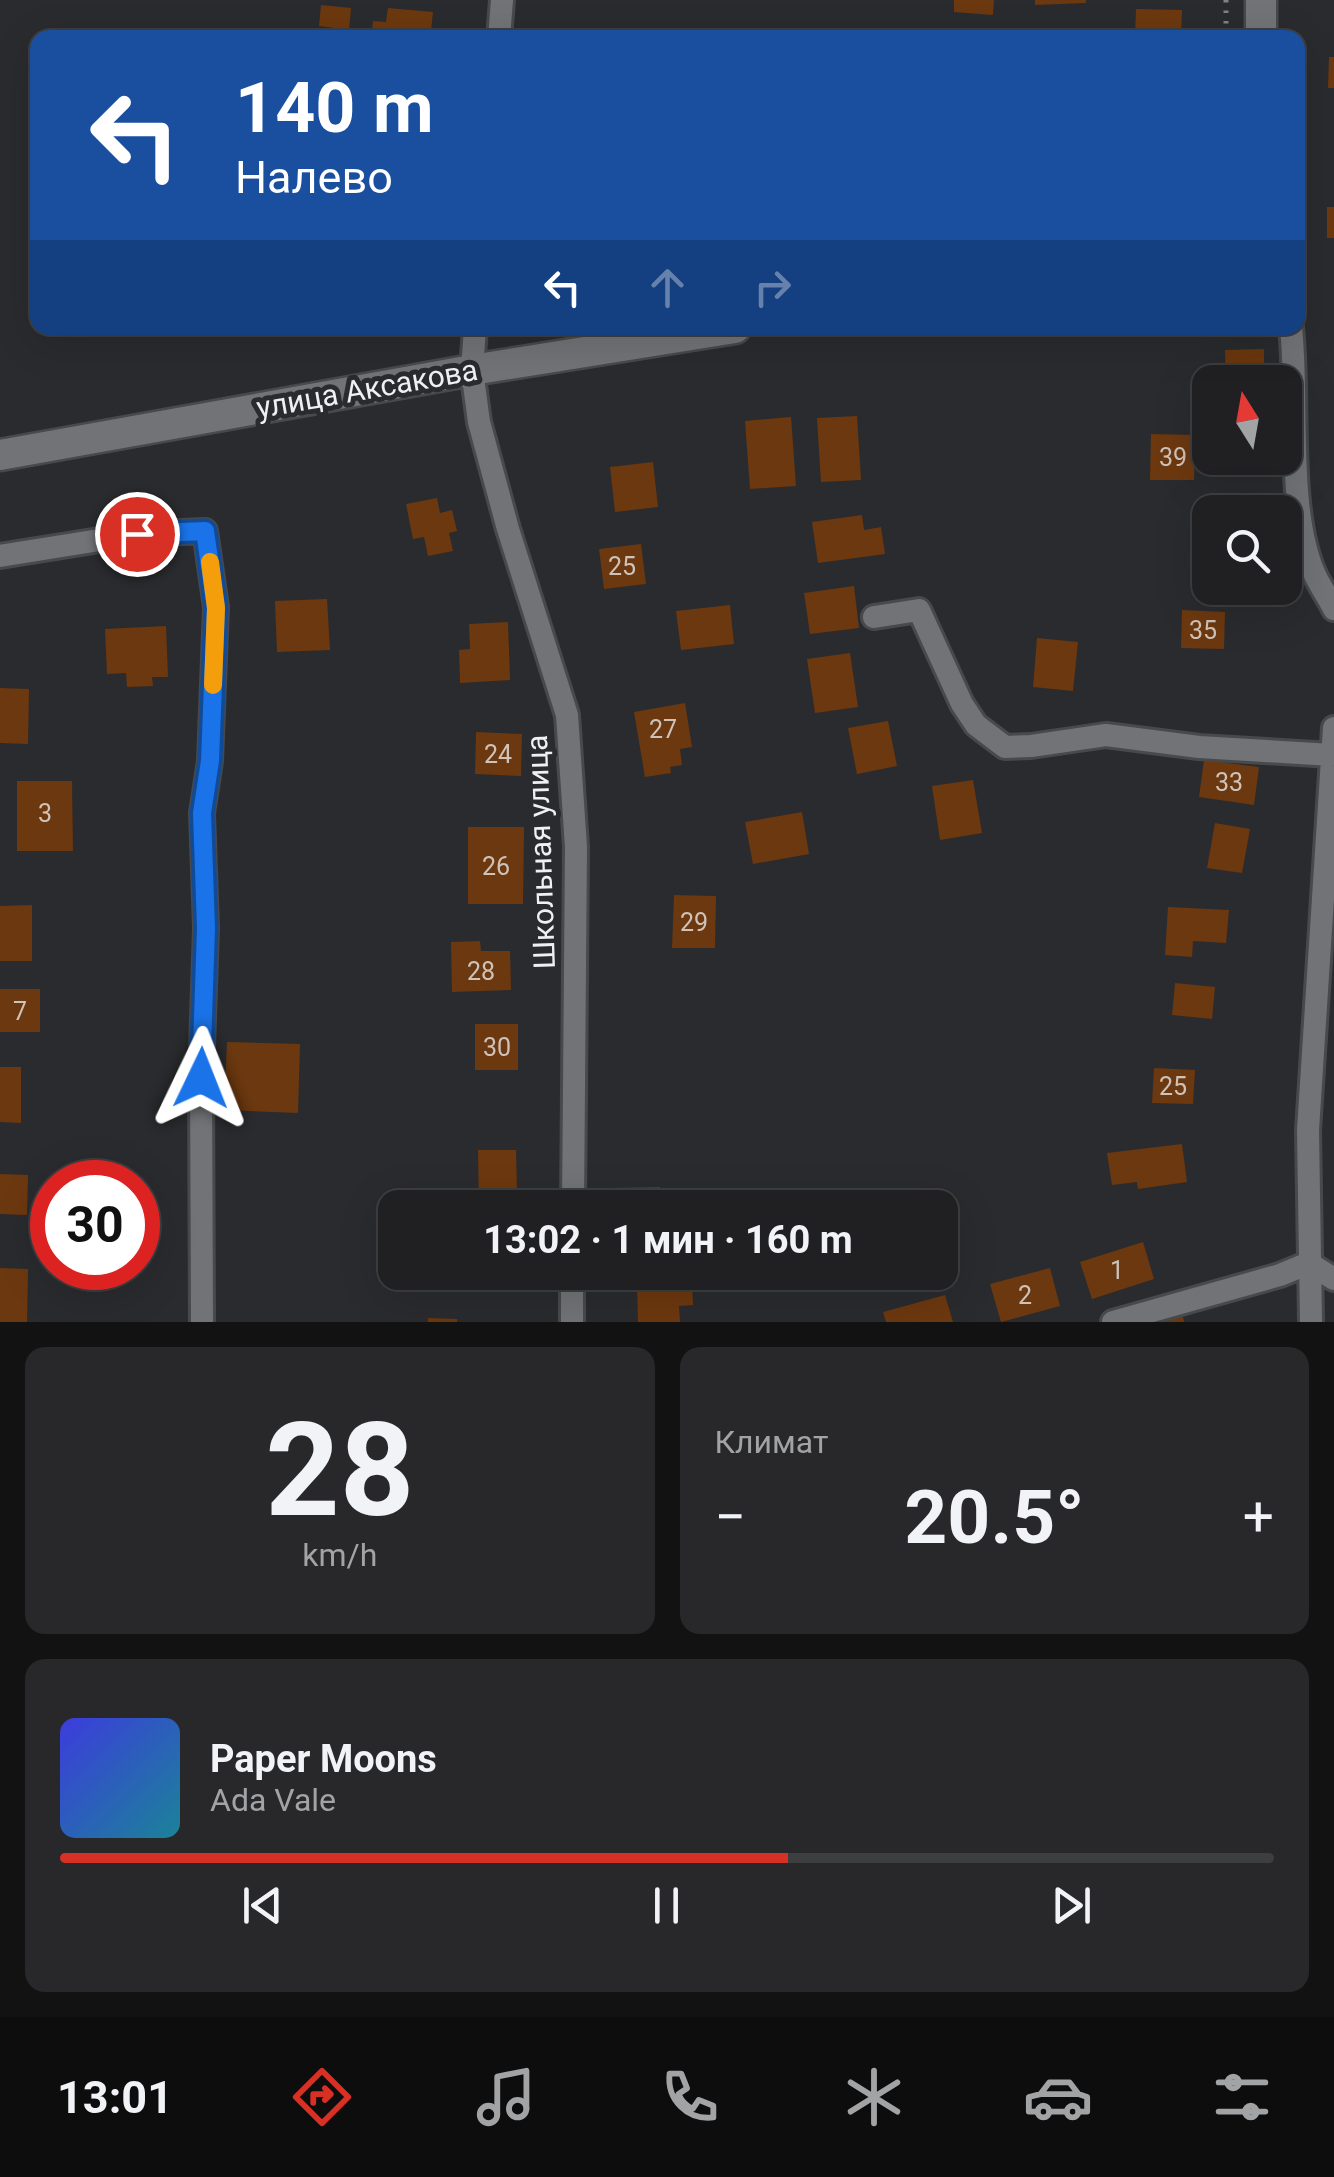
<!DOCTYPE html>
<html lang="ru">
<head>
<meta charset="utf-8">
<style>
	body { margin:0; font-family:Roboto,sans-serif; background:#28282a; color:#f1f3f6; height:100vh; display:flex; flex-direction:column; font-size:38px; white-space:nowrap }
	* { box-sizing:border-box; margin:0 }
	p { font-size:32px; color:#a2a3a5 }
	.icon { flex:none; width:55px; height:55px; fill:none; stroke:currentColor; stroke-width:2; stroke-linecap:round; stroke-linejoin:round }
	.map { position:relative; height:1322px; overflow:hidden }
	.side { display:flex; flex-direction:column; gap:25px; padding:25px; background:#121213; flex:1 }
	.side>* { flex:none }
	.banner { position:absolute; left:30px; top:30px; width:1275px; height:305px; border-radius:20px; box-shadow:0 10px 40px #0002,0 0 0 2px #3d3e40; background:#1a4fa0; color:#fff; overflow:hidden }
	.needle { width:65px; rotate:349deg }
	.buttons { position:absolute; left:1192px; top:365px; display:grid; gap:20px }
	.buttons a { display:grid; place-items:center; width:110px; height:110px; border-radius:20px; background:#202022; box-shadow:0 10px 40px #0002,0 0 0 2px #3d3e40; font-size:50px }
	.speed { position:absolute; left:30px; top:1160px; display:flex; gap:20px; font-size:50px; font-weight:700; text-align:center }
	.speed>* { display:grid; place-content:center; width:130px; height:130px; border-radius:50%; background:#202022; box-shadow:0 10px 40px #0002,0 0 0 2px #3d3e40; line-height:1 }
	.speed .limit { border:15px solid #d22; background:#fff; color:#111 }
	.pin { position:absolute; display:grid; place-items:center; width:85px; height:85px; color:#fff; margin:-42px; border:5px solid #fff; border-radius:50%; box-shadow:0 2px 10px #0007 }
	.me { position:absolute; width:110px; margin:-55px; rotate:2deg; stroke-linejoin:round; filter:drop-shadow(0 0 8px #0008) }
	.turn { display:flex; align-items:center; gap:35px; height:210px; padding:0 40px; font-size:45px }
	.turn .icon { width:130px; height:130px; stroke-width:2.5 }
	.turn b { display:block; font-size:70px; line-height:85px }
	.lanes { display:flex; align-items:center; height:95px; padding:0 40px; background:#0003; justify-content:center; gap:50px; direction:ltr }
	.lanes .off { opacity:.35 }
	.big { font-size:75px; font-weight:700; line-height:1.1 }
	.side .widget { flex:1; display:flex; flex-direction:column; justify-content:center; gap:15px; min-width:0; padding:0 35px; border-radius:20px; background:#28282a }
	.side .dial { align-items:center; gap:0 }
	.dial b { font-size:130px; line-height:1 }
	.song { display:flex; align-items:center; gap:30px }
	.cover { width:120px; height:120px; border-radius:15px; background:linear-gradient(135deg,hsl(240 70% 55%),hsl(190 70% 35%)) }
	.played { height:10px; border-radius:5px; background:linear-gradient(90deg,#d93025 60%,#3d3e40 60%) }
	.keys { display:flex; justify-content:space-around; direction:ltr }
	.heat { display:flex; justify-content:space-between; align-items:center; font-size:55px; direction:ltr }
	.side .tiles { flex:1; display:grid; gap:25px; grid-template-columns:1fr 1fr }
	.widget:last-child { grid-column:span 2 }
	.trip { position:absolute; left:378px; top:1190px; width:580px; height:100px; border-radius:20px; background:#202022; box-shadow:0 10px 40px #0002,0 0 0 2px #3d3e40; font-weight:700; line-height:100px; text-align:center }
	.tab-bar { display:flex; height:160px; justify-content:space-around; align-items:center; background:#0d0d0e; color:#a2a3a5 }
	.tab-bar .icon { width:70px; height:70px }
	.tab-bar .current { color:#d93025 }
	.tab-bar b { font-size:45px; color:#f1f3f6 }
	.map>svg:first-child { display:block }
	.building { fill:#6c380f }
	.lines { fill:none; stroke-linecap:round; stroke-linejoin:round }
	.street-casing { stroke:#47494b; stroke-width:28 }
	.secondary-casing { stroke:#47494b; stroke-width:35 }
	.path { stroke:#808183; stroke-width:5; stroke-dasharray:2.5 8; stroke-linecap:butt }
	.street { stroke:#717376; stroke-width:22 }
	.secondary { stroke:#717376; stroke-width:30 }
	.route-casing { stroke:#114b97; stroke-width:25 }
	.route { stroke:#1a73e8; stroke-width:18 }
	.slow { stroke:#f59e0b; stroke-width:18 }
	.labels { text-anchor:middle; stroke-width:10; stroke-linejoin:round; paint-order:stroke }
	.number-label { font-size:25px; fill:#cec2b9 }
	.street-label { font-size:30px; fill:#eff0f2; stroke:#2a2b2e }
</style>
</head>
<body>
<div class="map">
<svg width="1334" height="1322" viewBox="0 0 1334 1322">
	<rect width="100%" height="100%" fill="#2a2b2e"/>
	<path class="building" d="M954 0H994L993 15 954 12Z
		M1035 0H1086V3L1035 5Z
		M321 5 351 8 349 30 319 26Z
		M388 8 433 12 431 31 417 30 416 38H371L373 21 386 22Z
		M1136 9 1182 10 1181 38 1135 37Z
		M1329 57H1334V88H1328Z
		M1327 207H1334V238H1327Z
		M1264 349V378L1256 379 1257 382H1226L1225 350Z
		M857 416 861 480 821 482 817 418Z
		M791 417 796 486 750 489 745 421Z
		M1151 434 1195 435 1194 480H1150Z
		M653 462 658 507 615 512 610 467Z
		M437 498 440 513 452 510 457 531 449 533 453 551 428 556 424 537 413 539 406 504Z
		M862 515 864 530 881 527 885 554 818 563 812 522Z
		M641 544 646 584 604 589 599 549Z
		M854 586 859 628 810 634 804 593Z
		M327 599 330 650 277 652 275 601Z
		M730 605 734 644 681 650 676 611Z
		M1182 610 1225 612 1224 649 1181 648Z
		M508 622 510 680 460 683 459 650 470 649 469 624Z
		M166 626 168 677H152L153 686 127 687 126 673 107 674 105 629Z
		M1037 638 1078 642 1073 691 1033 687Z
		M850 653 858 707 815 713 807 659Z
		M0 688 29 689 28 744 0 743Z
		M685 703 692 747 680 749 682 765 670 767 671 773 645 777 634 712Z
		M888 721 897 766 857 774 848 728Z
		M476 732 522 734 521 776 475 774Z
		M1204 760 1259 767 1254 805 1199 797Z
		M973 780 982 833 940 840 932 786Z
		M17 781H72L73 851H17Z
		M802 812 809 854 753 864 745 822Z
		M1215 823 1250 829 1242 873 1207 868Z
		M468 827H524L523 904H468Z
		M674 895 716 896 715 948H672Z
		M32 905V961H0V906Z
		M1168 907 1229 910 1226 943 1193 941 1192 957 1165 955Z
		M480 941 481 951H510L511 990 452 992 451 942Z
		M1175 983 1215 987 1212 1019 1172 1015Z
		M0 989H40V1032H0Z
		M475 1024H518V1070H475Z
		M227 1042 300 1044 298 1113 224 1110Z
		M0 1067H21V1123L0 1122Z
		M1154 1068 1195 1070 1193 1104 1152 1103Z
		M1182 1144 1187 1182 1138 1189 1137 1182 1112 1185 1107 1153Z
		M478 1150H516L517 1191H527V1208H479Z
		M0 1174 28 1175 27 1215 0 1214Z
		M660 1187V1208H612L611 1188Z
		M1143 1242 1154 1279 1092 1299 1080 1262Z
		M0 1268 28 1269 27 1322H0Z
		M1050 1268 1060 1306 1001 1322 990 1284Z
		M692 1280 693 1305 679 1306 680 1322H638L637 1282Z
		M945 1295 953 1322H886L883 1312Z
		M1182 1311 1184 1322H1142Z
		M428 1318 457 1319V1322H428Z"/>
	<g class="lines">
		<g class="street-casing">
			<path id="street" d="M499 38 502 0
				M475 328 472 370 479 422 508 529 567 715 576 847 573 1208
				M1291 328C1299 400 1286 511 1315 575 1320 586 1328 597 1334 609
				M0 556 137 534 205 531 216 607 210 761 202 813 206 928 201 1078 202 1322
				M874 617 919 610 962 704 976 725 1005 747 1031 746 1106 735 1199 747 1332 755
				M572 1322V1272
				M1113 1322 1280 1275 1309 1263 1334 1279
				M1311 1322 1308 1130 1334 728"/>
		</g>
		<g class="secondary-casing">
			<path id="secondary" d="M1261 38V0
				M0 455 472 370 735 328"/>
		</g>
		<path class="path" d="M1226 0V38"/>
		<use href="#street" class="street"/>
		<use href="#secondary" class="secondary"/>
	</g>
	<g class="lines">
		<g class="route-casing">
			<path id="route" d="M137 534 205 531 216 608 210 761 202 813 206 928 201 1078"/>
		</g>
		<use href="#route" class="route"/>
		<path class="slow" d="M210 562 216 608 213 685"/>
	</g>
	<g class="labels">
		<g class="number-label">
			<text x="1173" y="466">39</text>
			<text x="622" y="575">25</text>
			<text x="1203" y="639">35</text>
			<text x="663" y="738">27</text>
			<text x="498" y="763">24</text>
			<text x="1229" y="791">33</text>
			<text x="45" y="822">3</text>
			<text x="496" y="875">26</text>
			<text x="694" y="931">29</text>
			<text x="481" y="980">28</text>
			<text x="20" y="1020">7</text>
			<text x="497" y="1056">30</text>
			<text x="1173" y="1095">25</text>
			<text x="1117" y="1279">1</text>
			<text x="1025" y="1304">2</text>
		</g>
		<g class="street-label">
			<text transform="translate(367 389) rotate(-10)" y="10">улица Аксакова</text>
			<text transform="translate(541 852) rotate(-92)" y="10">Школьная улица</text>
		</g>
	</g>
</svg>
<div class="buttons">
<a><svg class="needle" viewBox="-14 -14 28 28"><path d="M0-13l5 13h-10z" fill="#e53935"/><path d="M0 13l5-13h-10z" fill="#a2a3a5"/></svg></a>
<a><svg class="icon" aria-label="search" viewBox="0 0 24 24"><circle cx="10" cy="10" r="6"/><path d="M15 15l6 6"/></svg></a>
</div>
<div class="speed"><div class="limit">30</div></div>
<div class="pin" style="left:137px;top:534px;background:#d93025"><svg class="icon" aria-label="arrive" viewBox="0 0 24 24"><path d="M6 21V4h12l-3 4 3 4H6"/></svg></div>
<svg class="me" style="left:201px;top:1078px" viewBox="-20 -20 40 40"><path d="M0-17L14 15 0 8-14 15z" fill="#1a73e8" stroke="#fff" stroke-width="4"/></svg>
<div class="trip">13:02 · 1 мин · 160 m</div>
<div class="banner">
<div class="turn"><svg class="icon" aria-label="left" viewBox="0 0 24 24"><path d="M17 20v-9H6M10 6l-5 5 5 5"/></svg><div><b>140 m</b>Налево</div></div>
<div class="lanes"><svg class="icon" aria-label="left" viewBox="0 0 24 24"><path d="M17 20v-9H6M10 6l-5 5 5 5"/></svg><svg class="icon off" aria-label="ahead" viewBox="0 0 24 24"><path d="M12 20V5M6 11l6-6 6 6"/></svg><svg class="icon off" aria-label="right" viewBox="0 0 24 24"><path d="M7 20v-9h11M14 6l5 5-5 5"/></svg></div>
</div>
</div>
<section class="side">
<div class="tiles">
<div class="widget dial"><b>28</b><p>km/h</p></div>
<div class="widget"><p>Климат</p>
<div class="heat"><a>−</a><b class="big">20.5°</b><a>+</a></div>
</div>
<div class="widget">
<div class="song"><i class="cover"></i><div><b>Paper Moons</b><p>Ada Vale</p></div></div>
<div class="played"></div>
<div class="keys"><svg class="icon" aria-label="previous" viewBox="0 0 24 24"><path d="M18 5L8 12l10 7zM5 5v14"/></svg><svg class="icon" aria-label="pause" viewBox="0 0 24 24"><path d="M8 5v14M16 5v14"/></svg><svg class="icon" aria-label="next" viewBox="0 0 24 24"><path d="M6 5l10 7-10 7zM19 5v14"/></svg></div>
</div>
</div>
</section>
<nav class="tab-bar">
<b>13:01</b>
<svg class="icon current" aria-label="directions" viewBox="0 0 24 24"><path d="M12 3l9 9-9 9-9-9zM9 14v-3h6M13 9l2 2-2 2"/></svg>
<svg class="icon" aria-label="music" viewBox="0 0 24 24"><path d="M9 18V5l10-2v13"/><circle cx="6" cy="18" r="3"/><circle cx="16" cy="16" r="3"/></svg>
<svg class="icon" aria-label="phone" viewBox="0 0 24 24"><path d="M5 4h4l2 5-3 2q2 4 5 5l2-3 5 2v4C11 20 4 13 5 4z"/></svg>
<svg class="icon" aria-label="climate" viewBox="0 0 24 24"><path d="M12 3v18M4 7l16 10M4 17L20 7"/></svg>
<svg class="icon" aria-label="car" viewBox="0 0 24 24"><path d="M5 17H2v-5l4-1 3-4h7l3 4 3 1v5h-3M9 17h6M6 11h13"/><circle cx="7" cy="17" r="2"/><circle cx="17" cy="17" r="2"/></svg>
<svg class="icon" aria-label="filters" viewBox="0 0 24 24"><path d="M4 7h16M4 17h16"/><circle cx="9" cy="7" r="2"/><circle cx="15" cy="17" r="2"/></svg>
</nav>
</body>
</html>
